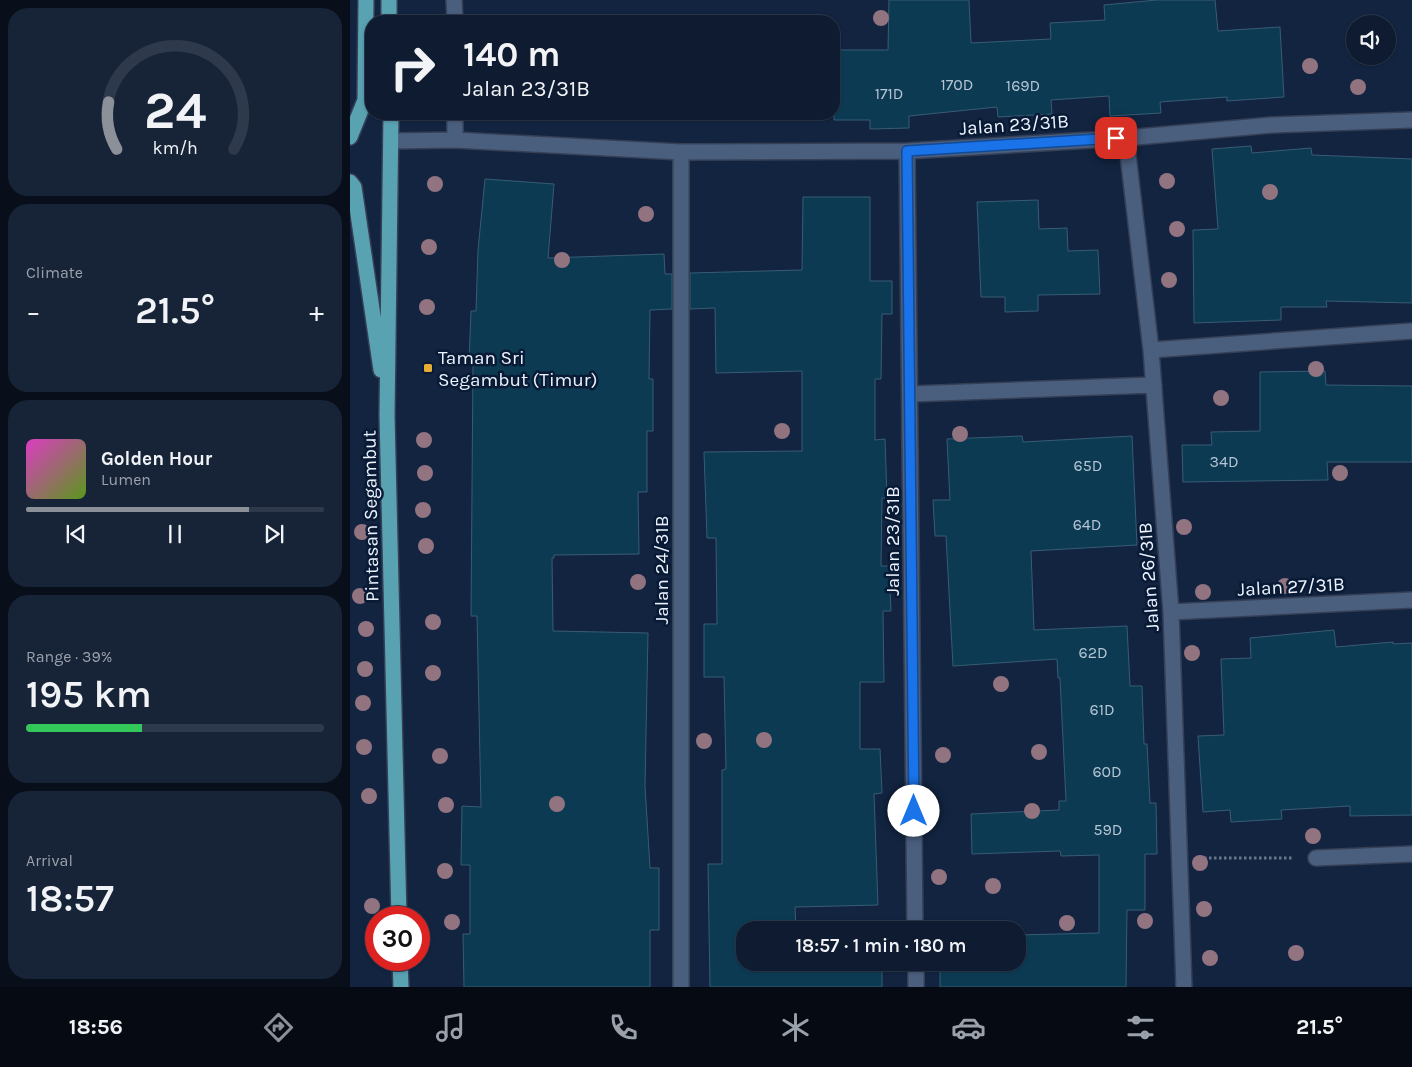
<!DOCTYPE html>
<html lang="en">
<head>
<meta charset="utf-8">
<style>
	body { margin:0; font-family:Karla,sans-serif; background:#172438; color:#f1f3f6; height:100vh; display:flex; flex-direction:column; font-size:19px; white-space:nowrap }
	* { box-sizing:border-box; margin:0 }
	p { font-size:16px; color:#9ba1ab }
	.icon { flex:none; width:28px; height:28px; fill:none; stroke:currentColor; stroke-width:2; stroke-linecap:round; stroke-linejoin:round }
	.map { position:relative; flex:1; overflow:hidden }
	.sheet { display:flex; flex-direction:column; gap:8px; padding:8px; background:#080f1a; width:350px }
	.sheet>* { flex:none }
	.top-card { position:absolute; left:15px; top:15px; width:475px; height:105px; border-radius:20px; box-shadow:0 1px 4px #0004,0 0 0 1px #2e394c; background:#0e1b30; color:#f1f3f6; overflow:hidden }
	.controls { position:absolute; left:996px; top:15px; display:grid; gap:10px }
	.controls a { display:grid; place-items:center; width:50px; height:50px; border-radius:50%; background:#0e1b30; box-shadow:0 1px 4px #0004,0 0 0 1px #2e394c; font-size:25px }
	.speed { position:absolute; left:15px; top:906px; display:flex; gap:10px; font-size:25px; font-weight:700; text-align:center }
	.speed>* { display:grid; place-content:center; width:65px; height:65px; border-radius:50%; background:#0e1b30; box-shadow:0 1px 4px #0004,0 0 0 1px #2e394c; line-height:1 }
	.speed .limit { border:8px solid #d22; background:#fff; color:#111 }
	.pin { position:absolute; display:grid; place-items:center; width:42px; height:42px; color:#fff; margin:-21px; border-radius:10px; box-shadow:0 2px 8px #0006 }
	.me { position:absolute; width:55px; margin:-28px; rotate:0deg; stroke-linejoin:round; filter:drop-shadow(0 0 4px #0008) }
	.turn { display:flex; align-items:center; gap:18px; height:105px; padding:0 15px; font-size:22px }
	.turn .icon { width:65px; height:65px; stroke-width:2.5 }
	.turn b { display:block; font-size:35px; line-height:42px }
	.big { font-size:38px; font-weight:600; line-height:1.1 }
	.sheet .card { flex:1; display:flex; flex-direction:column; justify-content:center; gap:8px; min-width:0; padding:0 18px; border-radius:20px; background:#172438 }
	.sheet .dial { align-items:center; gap:0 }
	.dial svg { height:130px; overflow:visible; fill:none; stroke:#2e394c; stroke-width:7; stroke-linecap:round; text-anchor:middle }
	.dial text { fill:#f1f3f6; stroke:none }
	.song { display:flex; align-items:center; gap:15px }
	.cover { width:60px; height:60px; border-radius:8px; background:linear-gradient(135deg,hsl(310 70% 55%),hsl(90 70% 35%)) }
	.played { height:5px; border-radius:2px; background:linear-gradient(90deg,#8c9099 75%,#2e394c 75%) }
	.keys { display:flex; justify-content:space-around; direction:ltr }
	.heat { display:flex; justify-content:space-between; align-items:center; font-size:28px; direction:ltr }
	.charge { height:8px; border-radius:4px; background:linear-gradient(90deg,#34c759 39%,#2e394c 0) }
	.trip { position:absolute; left:386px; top:921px; width:290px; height:50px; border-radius:20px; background:#0e1b30; box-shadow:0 1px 4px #0004,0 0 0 1px #2e394c; font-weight:600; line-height:50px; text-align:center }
	.tabs { display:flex; height:80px; justify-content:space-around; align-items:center; background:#060b13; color:#9ba1ab }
	.tabs .icon { width:35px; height:35px }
	.tabs .on { color:#8c9099 }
	.tabs b { font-size:22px; color:#f1f3f6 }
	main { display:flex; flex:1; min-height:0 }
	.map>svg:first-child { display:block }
	.building { fill:#0d3a53; stroke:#385c74 }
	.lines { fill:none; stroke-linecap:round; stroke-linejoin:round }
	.minor-casing { stroke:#353f55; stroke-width:18 }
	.major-casing { stroke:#353f55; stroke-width:18 }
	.path { stroke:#68768b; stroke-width:3; stroke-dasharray:2.5 2.5; stroke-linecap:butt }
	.minor { stroke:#4a5e7e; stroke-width:15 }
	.major { stroke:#58a2b2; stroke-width:15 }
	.tree { fill:#927380 }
	.route-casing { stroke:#114b97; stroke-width:12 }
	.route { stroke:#1a73e8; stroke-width:9 }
	.poi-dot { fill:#e8ab37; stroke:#091a35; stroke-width:2 }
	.labels { text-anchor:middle; stroke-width:5; stroke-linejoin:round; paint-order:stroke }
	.number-label { font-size:16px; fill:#b4c5d4 }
	.street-label { font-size:19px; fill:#ecf3ff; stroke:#091a35 }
	.poi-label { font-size:19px; fill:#ecf3ff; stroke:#091a35; text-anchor:start }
</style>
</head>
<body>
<main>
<section class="sheet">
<div class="card dial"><svg viewBox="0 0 100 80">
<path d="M14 69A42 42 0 1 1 86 69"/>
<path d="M14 69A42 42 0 0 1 9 40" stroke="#8c9099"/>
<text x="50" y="56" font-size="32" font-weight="700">24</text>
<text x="50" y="72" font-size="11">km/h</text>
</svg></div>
<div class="card"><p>Climate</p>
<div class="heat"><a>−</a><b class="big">21.5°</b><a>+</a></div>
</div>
<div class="card">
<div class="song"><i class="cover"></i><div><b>Golden Hour</b><p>Lumen</p></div></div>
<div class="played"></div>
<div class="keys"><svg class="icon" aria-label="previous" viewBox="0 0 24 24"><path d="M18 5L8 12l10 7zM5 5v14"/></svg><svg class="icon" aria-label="pause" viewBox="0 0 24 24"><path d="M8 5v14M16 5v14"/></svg><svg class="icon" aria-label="next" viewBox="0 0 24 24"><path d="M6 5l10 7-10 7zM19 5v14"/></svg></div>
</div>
<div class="card"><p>Range · 39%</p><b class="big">195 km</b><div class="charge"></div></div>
<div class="card"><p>Arrival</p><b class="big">18:57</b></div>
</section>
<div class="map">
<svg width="1062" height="987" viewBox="0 0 1062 987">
	<rect width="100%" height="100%" fill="#122440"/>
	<path class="building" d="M539 0H619L621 43 701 39 700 23 755 20 754 5 807 0H865L868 31 930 27 934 97 877 101V97L810 102 811 113 760 116 759 96 701 100 702 114 648 117 647 107 559 116V128L520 129V120H484V50H538Z
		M901 146 902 153 961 148 962 155 1062 159V303L976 301 977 307H931V320L844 323 843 230 868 229 862 149Z
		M135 179 204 184 198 258 314 254 315 274H322V309L300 310 299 379H303V431H297V492H288L289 554 204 555V558H202L203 631 298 633 295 786 300 868H309V930H300V987H114L113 934H120V865H111L112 806 131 807 127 616H121L123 363H119L121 311H126L128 250Z
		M453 197H520V281H542V314H532L531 379H525V440L535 439 537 498H532L531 566H539L541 611H533L534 682H510V749H530L532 793 524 794 528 905 445 907 446 930H395V962H532V987H360L358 864H372V770L376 769 374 677H354V624H367L366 538H357L354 452 452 451V371L366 373 365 308 340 309V273L452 270Z
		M688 200 689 229 717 228 718 251 748 250 750 294 688 295V311L655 312V297H631L627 202Z
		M975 371 976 385 1062 386V462H977L978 480 833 482 832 445H862L861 432 910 431V372Z
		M672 436 673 442 782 436 787 545 681 551 684 630 777 626 780 686H792L794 744H797L800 803H806L807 854H795V910H777L776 987H590V962H668V935L749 933V855L711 856 710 851 622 854 621 814 709 810V801H716L710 678H708L707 659 603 666 596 536H585L583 500H600L597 439Z
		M984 630 986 647 1043 642V644L1062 643V815L1000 816V806L931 810 932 819 881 822 880 810 853 812 848 736 874 735 871 659 901 658 900 638Z"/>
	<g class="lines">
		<g class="minor-casing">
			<path id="minor" d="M104 0 105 21
				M105 114V140
				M776 138 922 125 1062 120
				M42 141 105 140 331 152 557 151 776 138 801 350 821 612 834 987
				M557 151 565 930
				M331 152V987
				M801 350 1062 331
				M561 394 804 385
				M821 612 1062 600
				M966 858 1062 854
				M566 962V987"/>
		</g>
		<g class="major-casing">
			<path id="major" d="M39 0V21
				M41 114 37 416 49 918
				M0 137 15 100 16 0
				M0 182 4 187 31 370
				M50 960 51 987"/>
		</g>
		<path class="path" d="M854 858H943"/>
		<use href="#minor" class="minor"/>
		<use href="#major" class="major"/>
	</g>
	<g class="tree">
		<circle cx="531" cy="18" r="8"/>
		<circle cx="960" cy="66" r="8"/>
		<circle cx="1008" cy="87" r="8"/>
		<circle cx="817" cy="181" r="8"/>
		<circle cx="85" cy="184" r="8"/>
		<circle cx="920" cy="192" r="8"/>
		<circle cx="296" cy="214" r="8"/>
		<circle cx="827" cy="229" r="8"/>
		<circle cx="79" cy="247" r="8"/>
		<circle cx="212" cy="260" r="8"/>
		<circle cx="819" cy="280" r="8"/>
		<circle cx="77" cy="307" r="8"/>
		<circle cx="966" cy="369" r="8"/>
		<circle cx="871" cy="398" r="8"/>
		<circle cx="432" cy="431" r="8"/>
		<circle cx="610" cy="434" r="8"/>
		<circle cx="74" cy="440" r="8"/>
		<circle cx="75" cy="473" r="8"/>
		<circle cx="990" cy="473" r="8"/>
		<circle cx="73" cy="510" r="8"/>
		<circle cx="834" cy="527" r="8"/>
		<circle cx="12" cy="532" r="8"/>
		<circle cx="76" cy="546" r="8"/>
		<circle cx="288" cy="582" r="8"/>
		<circle cx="935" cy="586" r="8"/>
		<circle cx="853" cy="592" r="8"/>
		<circle cx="10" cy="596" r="8"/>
		<circle cx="83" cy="622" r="8"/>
		<circle cx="16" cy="629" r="8"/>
		<circle cx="842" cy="653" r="8"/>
		<circle cx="15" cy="669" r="8"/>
		<circle cx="83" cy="673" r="8"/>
		<circle cx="651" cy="684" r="8"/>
		<circle cx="13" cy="703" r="8"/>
		<circle cx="414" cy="740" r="8"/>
		<circle cx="354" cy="741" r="8"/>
		<circle cx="14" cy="747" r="8"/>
		<circle cx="689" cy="752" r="8"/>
		<circle cx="593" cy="755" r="8"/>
		<circle cx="90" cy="756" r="8"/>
		<circle cx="19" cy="796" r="8"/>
		<circle cx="207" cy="804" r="8"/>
		<circle cx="96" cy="805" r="8"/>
		<circle cx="682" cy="811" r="8"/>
		<circle cx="963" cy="836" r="8"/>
		<circle cx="850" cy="863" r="8"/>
		<circle cx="95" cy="871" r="8"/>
		<circle cx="589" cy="877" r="8"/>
		<circle cx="643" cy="886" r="8"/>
		<circle cx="22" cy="906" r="8"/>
		<circle cx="854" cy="909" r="8"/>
		<circle cx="795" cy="921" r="8"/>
		<circle cx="102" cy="922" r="8"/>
		<circle cx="717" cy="923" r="8"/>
		<circle cx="946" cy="953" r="8"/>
		<circle cx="860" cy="958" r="8"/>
	</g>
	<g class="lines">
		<g class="route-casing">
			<path id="route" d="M564 811 557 151 766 138"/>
		</g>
		<use href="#route" class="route"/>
	</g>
	<rect class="poi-dot" x="73" y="363" width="10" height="10" rx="2.5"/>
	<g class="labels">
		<g class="number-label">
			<text x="607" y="90">170D</text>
			<text x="673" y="91">169D</text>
			<text x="539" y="99">171D</text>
			<text x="874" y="467">34D</text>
			<text x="738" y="471">65D</text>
			<text x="737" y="530">64D</text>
			<text x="743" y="658">62D</text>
			<text x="752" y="715">61D</text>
			<text x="757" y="777">60D</text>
			<text x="758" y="835">59D</text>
		</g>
		<g class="street-label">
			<text transform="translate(664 124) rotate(-4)" y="7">Jalan 23/31B</text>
			<text transform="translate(20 516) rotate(-91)" y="7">Pintasan Segambut</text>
			<text transform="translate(542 541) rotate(-90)" y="7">Jalan 23/31B</text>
			<text transform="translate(311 570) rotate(-90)" y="7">Jalan 24/31B</text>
			<text transform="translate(798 577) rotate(-94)" y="7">Jalan 26/31B</text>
			<text transform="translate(941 586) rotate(-3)" y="7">Jalan 27/31B</text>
		</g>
		<g class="poi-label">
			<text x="88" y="364">Taman Sri<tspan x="88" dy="22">Segambut (Timur)</tspan></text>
		</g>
	</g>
</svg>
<div class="controls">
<a><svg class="icon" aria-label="sound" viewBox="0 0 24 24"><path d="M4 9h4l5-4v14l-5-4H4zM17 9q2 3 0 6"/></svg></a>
</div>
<div class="speed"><div class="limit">30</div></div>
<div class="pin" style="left:766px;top:138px;background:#d93025"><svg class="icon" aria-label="arrive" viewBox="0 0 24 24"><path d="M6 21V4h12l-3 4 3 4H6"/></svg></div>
<svg class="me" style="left:564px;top:811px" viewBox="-20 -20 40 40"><circle r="19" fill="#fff"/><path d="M0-13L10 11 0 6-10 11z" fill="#1a73e8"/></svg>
<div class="trip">18:57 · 1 min · 180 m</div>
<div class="top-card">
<div class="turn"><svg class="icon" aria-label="right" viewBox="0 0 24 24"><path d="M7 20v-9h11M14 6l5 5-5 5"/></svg><div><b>140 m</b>Jalan 23/31B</div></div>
</div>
</div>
</main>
<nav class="tabs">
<b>18:56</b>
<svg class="icon on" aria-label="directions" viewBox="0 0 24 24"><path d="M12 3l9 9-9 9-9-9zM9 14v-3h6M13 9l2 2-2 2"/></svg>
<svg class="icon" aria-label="music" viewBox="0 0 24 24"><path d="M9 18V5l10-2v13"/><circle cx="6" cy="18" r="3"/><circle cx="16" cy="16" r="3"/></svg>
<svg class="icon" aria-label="phone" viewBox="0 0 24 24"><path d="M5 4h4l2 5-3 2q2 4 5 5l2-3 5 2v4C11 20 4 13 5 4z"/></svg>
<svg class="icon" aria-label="climate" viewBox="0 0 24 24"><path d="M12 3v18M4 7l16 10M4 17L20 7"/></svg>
<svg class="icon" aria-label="car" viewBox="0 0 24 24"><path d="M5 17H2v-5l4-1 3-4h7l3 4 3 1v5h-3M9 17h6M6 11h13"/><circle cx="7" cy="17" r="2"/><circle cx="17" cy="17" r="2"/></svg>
<svg class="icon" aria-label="filters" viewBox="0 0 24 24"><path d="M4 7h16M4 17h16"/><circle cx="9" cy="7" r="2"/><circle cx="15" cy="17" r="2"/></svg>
<b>21.5°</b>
</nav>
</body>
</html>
